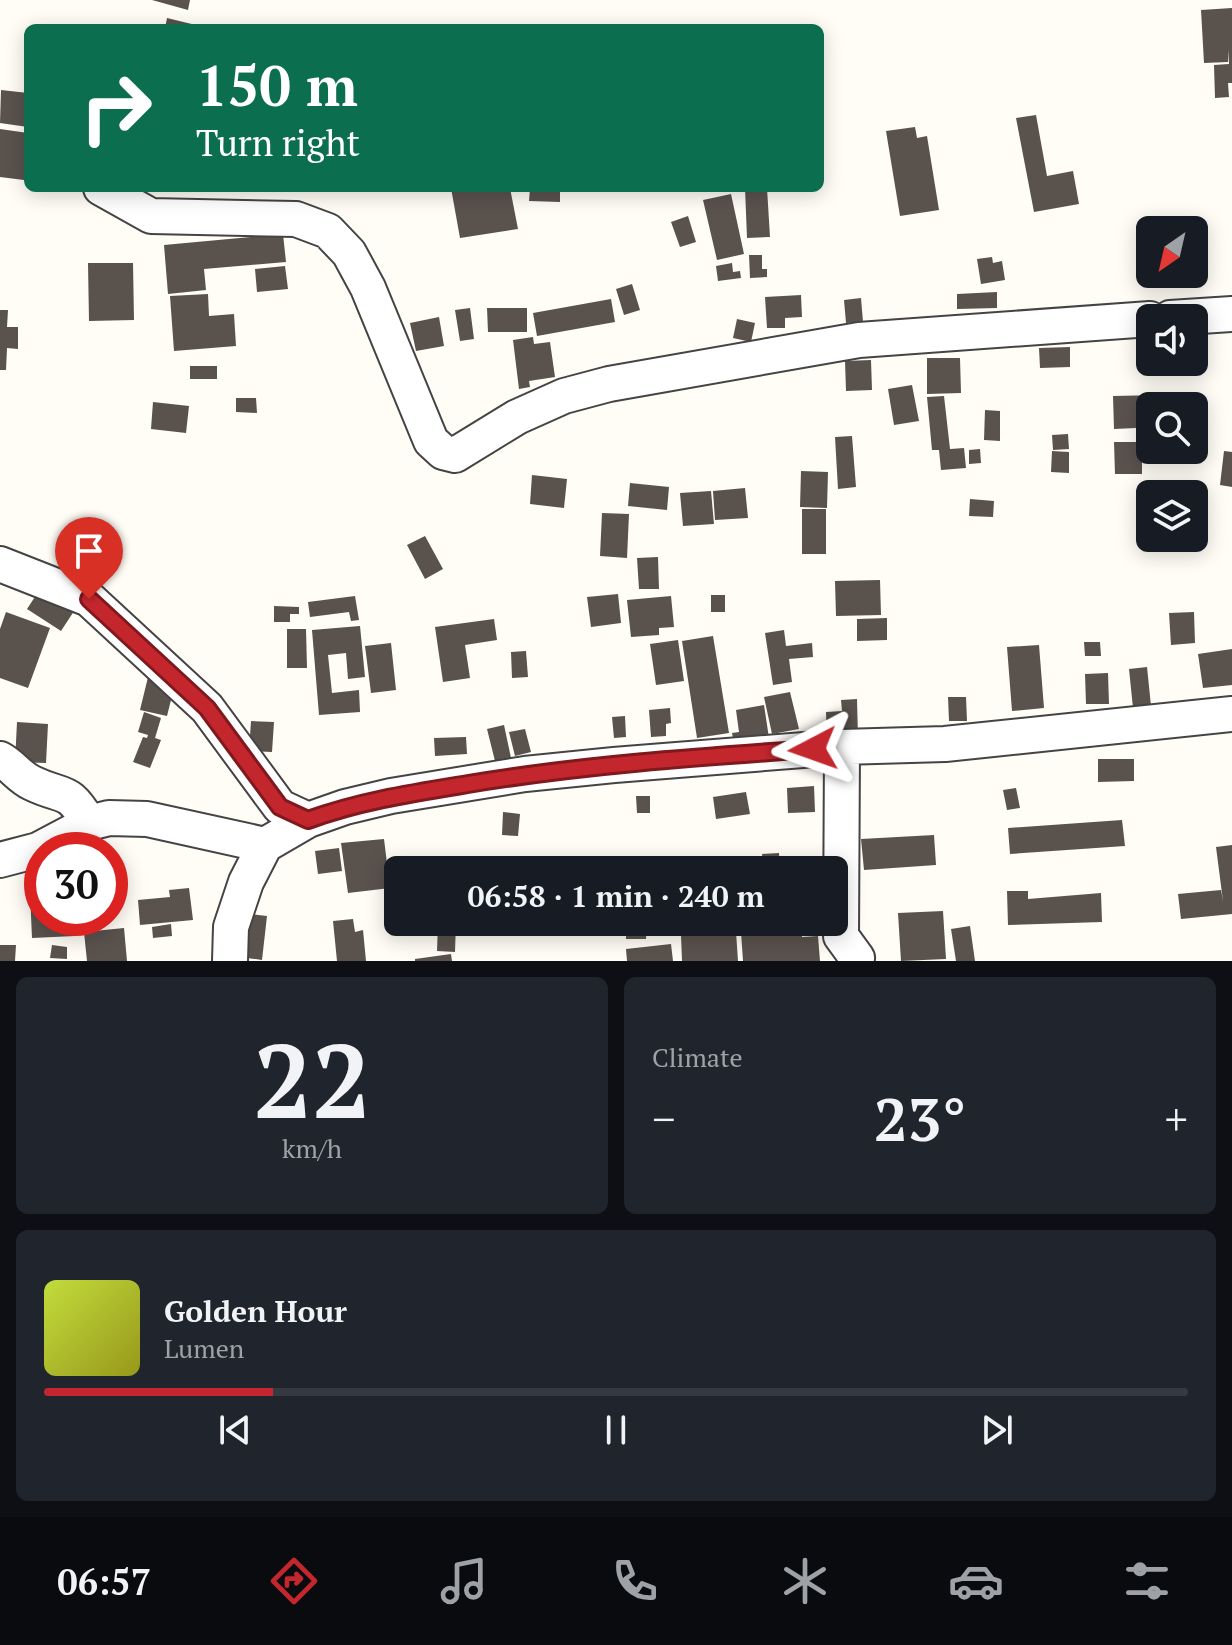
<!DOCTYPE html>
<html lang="en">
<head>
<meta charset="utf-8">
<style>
	body { margin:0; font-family:"PT Serif",serif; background:#20242c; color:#f1f3f6; height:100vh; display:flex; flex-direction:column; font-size:30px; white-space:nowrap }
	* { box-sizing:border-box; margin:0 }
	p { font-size:26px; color:#9ea1a6 }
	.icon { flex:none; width:44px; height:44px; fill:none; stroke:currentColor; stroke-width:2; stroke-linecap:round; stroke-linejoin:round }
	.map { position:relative; height:961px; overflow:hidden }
	.sheet { display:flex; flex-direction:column; gap:16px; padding:16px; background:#0d0f14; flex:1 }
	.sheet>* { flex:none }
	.top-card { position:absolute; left:24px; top:24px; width:800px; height:168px; border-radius:12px; box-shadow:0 4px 20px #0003; background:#0b6e4f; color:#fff; overflow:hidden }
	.needle { width:52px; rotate:214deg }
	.fabs { position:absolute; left:1136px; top:216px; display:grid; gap:16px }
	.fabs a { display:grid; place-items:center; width:72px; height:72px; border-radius:12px; background:#171b24; box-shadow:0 4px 20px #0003; font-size:40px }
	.speed { position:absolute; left:24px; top:832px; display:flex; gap:16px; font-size:40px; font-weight:700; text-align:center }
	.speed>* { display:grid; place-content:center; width:104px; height:104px; border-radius:50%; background:#171b24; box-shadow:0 4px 20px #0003; line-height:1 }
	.speed .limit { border:12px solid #d22; background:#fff; color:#111 }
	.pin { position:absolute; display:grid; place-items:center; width:68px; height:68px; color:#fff; margin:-82px -34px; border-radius:50% 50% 50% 0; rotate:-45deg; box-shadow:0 0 8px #0007 }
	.pin .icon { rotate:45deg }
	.me { position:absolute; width:88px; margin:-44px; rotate:266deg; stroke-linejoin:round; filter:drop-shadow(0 0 6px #0008) }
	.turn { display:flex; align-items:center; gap:28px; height:168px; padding:0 40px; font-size:36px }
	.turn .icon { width:104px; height:104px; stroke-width:2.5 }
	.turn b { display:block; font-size:56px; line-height:68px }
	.big { font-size:60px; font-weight:700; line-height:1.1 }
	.sheet .widget { flex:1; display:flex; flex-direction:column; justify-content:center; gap:12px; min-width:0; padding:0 28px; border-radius:12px; background:#20242c }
	.sheet .dial { align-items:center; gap:0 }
	.dial b { font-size:104px; line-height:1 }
	.song { display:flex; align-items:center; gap:24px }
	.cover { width:96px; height:96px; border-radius:12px; background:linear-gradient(135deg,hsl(70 70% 55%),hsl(60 70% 35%)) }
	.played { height:8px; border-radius:4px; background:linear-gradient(90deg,#c4262e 20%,#363941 20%) }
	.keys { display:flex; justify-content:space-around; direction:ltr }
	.heat { display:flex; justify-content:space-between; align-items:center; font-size:44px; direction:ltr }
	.sheet .tiles { flex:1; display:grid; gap:16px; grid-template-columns:1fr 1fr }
	.widget:last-child { grid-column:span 2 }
	.trip { position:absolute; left:384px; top:856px; width:464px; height:80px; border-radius:12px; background:#171b24; box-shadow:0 4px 20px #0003; font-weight:700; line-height:80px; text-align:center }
	.menu { display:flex; height:128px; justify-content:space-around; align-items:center; background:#090b0e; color:#9ea1a6 }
	.menu .icon { width:56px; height:56px }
	.menu .on { color:#c4262e }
	.menu b { font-size:36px; color:#f1f3f6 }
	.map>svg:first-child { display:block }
	.building { fill:#5a524d }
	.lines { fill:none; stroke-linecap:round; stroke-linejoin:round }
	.minor-casing { stroke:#444; stroke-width:38 }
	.minor { stroke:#fff; stroke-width:34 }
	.route-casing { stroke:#7f191e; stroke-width:20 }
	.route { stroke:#c4262e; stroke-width:14 }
</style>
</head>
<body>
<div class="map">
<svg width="1232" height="961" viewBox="0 0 1232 961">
	<rect width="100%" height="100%" fill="#fffdf5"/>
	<path class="building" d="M152 0H190L188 10Z
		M1232 8V83H1228L1229 97 1215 98 1214 65 1229 64 1228 50V62L1204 63 1201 10Z
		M167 18 204 27V28H165Z
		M1 90 28 93V127L0 123Z
		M1036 115 1047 176 1073 171 1079 204 1034 212 1016 118Z
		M915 127 917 138 927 136 939 210 900 216 886 131Z
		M0 129 28 133 24 180 0 177Z
		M451 188H510L518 229 460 238Z
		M530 188H560V202L529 201Z
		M745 188H767L770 237 747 238Z
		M731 194 744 254 717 260 703 200Z
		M688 216 696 242 680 247 671 222Z
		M283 234 286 262 204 269 206 290 168 294 164 245Z
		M749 255H762V269H767V277L750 278Z
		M992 257 993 263 1002 261 1005 280 981 284 977 259Z
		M88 263H133L134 320 89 321Z
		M732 263 733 272 740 271 741 278 718 281 716 266Z
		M285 266 288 289 257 292 255 269Z
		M632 284 640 310 624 315 616 289Z
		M997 292V308L957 309V294Z
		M208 294 209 316 234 314 236 346 174 351 170 296Z
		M801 295 802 317 785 318V328H767L765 297Z
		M861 298 863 322 846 323 844 300Z
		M611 299 615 322 537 336 533 313Z
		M470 308 474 339 460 341 455 310Z
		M487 308H527V332H488Z
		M0 310H8L7 327H18V349L7 348 6 370H0Z
		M439 317 444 346 416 351 410 323Z
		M737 319 755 323 751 342 733 338Z
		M533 337 534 344 550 342 555 377 529 381 530 387 519 389 513 340Z
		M1070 347V367L1040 368 1039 348Z
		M927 358H960L961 393 927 394Z
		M871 360 872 390 846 391 845 361Z
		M190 366H217V379H190Z
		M912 385 919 421 894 425 888 389Z
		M1161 395 1162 406H1150V419H1136V428L1114 429 1113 396Z
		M944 396 950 449 964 448 966 468 941 470 939 450H932L927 397Z
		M236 398H256L257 413 236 412Z
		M153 402 189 406 186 433 151 429Z
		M985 410 1000 411V441L984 440Z
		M1068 434 1069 449 1053 450 1052 435Z
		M852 436 856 487 838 489 835 437Z
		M1114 442H1142V474H1115Z
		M980 449 981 463 969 464V450Z
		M1052 451 1069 452V473L1051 472Z
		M1224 451 1232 452V487L1220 485Z
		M801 471 828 472 827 508 800 507Z
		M532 475 567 479 564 508 530 504Z
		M630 483 669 487 667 510 628 506Z
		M745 488 748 518 715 520 713 491Z
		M711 491 714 524 683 526 680 493Z
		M970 499 994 501 993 517 969 516Z
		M802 509H826V554H802Z
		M602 513 629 514 627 558 600 556Z
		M425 536 443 569 425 579 407 545Z
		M658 557 659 589H639L637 558Z
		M880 580 881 615 836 616 835 581Z
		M44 583 78 605 61 631 27 609Z
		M618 594 621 623 591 627 587 597Z
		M711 595H725V612H711Z
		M355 596 359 620 351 621 349 612 310 617 308 602Z
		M671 596 674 627 659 628V635L631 637 627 600Z
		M274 606 299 607V614H290V622H274Z
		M6 612 50 628 28 688 0 678V629Z
		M1194 612 1195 643 1171 645 1169 613Z
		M887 618V640L857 641V619Z
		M494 619 497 640 465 645 470 678 443 682 435 627Z
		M360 626 365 677 348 679 346 653 328 655 332 693 359 690 360 712 319 715 312 630Z
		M287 629H306L307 668H287Z
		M784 630 786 646 812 643 813 657 789 659 792 682 773 685 765 633Z
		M713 636 729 733 697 738 682 641Z
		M678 640 684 681 656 685 650 644Z
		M1084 642H1100L1101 656H1085Z
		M391 643 396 690 371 693 365 646Z
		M1039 645 1044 708 1012 711 1007 647Z
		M1232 649V685L1203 688 1198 654Z
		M526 651 528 677 512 678 511 652Z
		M1147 667 1151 706 1133 708 1129 669Z
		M149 673 176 680 167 716 140 710Z
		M1108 673 1109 704H1086L1085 674Z
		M790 692 799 729 772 734 764 697Z
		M948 697H966L967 721H949Z
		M857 699 858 737 827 738 826 712 842 711 841 700Z
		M764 705 769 738 734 744 732 733 739 732 736 710Z
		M670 708 671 723 666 724V736L651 737 649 710Z
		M144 712 161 718 155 738 161 740 150 768 133 762 143 737 147 738 148 735 138 732Z
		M625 716 626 737 614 738 612 717Z
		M251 721 274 722 272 752 249 751Z
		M17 722 48 724 46 763 15 762Z
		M504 725 511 758 495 761 487 729Z
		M525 729 531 752 515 756 509 732Z
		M466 737 467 754 435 756 434 738Z
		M1098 759H1134V781L1098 782Z
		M814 786 815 812 788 813 787 788Z
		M1016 788 1020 808 1007 810 1003 790Z
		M746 792 750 814 716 819 713 797Z
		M636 796H650V813H637Z
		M503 812 520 814 518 836 502 835Z
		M1122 820 1125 846 1010 854 1008 828Z
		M934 835 936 865 864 870 861 839Z
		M384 839 390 888 348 893 341 843Z
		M1232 845V914L1181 919 1178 894 1221 890 1223 901 1216 847Z
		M339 848 342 871 318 874 315 851Z
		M779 853 780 870H764L762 854Z
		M760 857 761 870H688V862Z
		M814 858 815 870H781V860Z
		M189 888 193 920 140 925 138 900 170 897 169 890Z
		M1007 891H1028V899L1101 893 1102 922 1008 925Z
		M30 893H42V918H74L75 936 32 938Z
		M943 911 946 959 901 961 898 913Z
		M239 913 267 916 262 960 234 956Z
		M353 919 355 932 363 930 366 961H337L333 921Z
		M438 922H456L455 952 437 951Z
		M626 922H647L646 939H626Z
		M171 924 172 936 153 938 152 927Z
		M970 926 975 961H956L951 929Z
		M124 928 127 961H87L84 932Z
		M801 928 802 937 818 936 820 961H743L741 932Z
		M736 932 738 961H682L681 935Z
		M671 944 673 961H627L626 949Z
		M0 945H16L15 961H0Z
		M52 945 67 947V959L50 958Z
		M451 954 452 961H415V959Z"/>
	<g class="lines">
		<g class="minor-casing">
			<path id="minor" d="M101 188 151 216 296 219 328 231 349 253 368 288 431 441 443 452 455 455 517 417 564 396 609 384 859 340 1150 319
				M1170 318 1232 314
				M0 564 89 599 207 708 280 807 308 820
				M842 747 841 936 857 958 856 961
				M0 759C12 765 19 777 32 783 65 799 67 786 89 823
				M0 860 38 850 89 823 109 818 147 819 265 845
				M230 961 231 927 246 882 265 845 308 820 345 807 391 796 525 774 614 765 842 747 945 744 1232 714"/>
		</g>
		<use href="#minor" class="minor"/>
	</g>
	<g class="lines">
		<g class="route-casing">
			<path id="route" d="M89 599 207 708 280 807 308 820C360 801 413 793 468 784 582 765 698 757 813 749"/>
		</g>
		<use href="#route" class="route"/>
	</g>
</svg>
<div class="fabs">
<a><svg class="needle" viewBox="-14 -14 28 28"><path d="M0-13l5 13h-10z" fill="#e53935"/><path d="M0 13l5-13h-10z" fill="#9ea1a6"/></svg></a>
<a><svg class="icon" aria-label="sound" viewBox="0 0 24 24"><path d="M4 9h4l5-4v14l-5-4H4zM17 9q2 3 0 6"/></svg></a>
<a><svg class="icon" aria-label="search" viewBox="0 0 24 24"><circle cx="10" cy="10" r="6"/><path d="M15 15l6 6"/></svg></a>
<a><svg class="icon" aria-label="layers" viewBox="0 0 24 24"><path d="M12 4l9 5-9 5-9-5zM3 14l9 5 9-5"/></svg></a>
</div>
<div class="speed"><div class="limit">30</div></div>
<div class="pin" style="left:89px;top:599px;background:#d93025"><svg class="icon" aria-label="arrive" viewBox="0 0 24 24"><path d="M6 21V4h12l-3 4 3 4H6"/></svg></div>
<svg class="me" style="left:813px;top:749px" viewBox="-20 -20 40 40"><path d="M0-17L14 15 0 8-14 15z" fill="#c4262e" stroke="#fff" stroke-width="4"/></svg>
<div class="trip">06:58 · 1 min · 240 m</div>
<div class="top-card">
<div class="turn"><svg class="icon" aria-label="right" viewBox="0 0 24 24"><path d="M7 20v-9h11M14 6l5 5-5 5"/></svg><div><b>150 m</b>Turn right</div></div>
</div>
</div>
<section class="sheet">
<div class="tiles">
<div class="widget dial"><b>22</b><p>km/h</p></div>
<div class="widget"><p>Climate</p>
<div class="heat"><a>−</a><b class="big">23°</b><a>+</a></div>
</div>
<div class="widget">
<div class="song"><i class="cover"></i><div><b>Golden Hour</b><p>Lumen</p></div></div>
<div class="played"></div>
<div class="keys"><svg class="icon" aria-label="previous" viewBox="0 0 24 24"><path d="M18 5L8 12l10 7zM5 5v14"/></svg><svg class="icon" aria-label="pause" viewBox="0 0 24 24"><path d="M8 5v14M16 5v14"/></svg><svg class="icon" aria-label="next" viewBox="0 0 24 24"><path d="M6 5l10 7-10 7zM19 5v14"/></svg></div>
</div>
</div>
</section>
<nav class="menu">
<b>06:57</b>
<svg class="icon on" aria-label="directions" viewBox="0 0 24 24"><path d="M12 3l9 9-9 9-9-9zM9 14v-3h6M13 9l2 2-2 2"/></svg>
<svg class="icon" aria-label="music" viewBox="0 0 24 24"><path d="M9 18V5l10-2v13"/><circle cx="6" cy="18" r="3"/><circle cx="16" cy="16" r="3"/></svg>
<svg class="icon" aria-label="phone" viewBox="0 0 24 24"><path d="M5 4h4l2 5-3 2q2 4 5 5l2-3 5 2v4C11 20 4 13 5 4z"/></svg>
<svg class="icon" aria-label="climate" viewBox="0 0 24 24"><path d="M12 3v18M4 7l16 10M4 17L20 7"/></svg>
<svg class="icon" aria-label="car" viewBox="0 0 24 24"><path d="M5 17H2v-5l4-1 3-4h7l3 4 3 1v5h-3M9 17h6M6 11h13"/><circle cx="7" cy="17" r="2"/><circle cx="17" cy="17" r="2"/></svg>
<svg class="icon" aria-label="filters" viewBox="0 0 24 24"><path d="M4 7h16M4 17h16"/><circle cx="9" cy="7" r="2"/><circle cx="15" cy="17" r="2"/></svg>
</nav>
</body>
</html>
